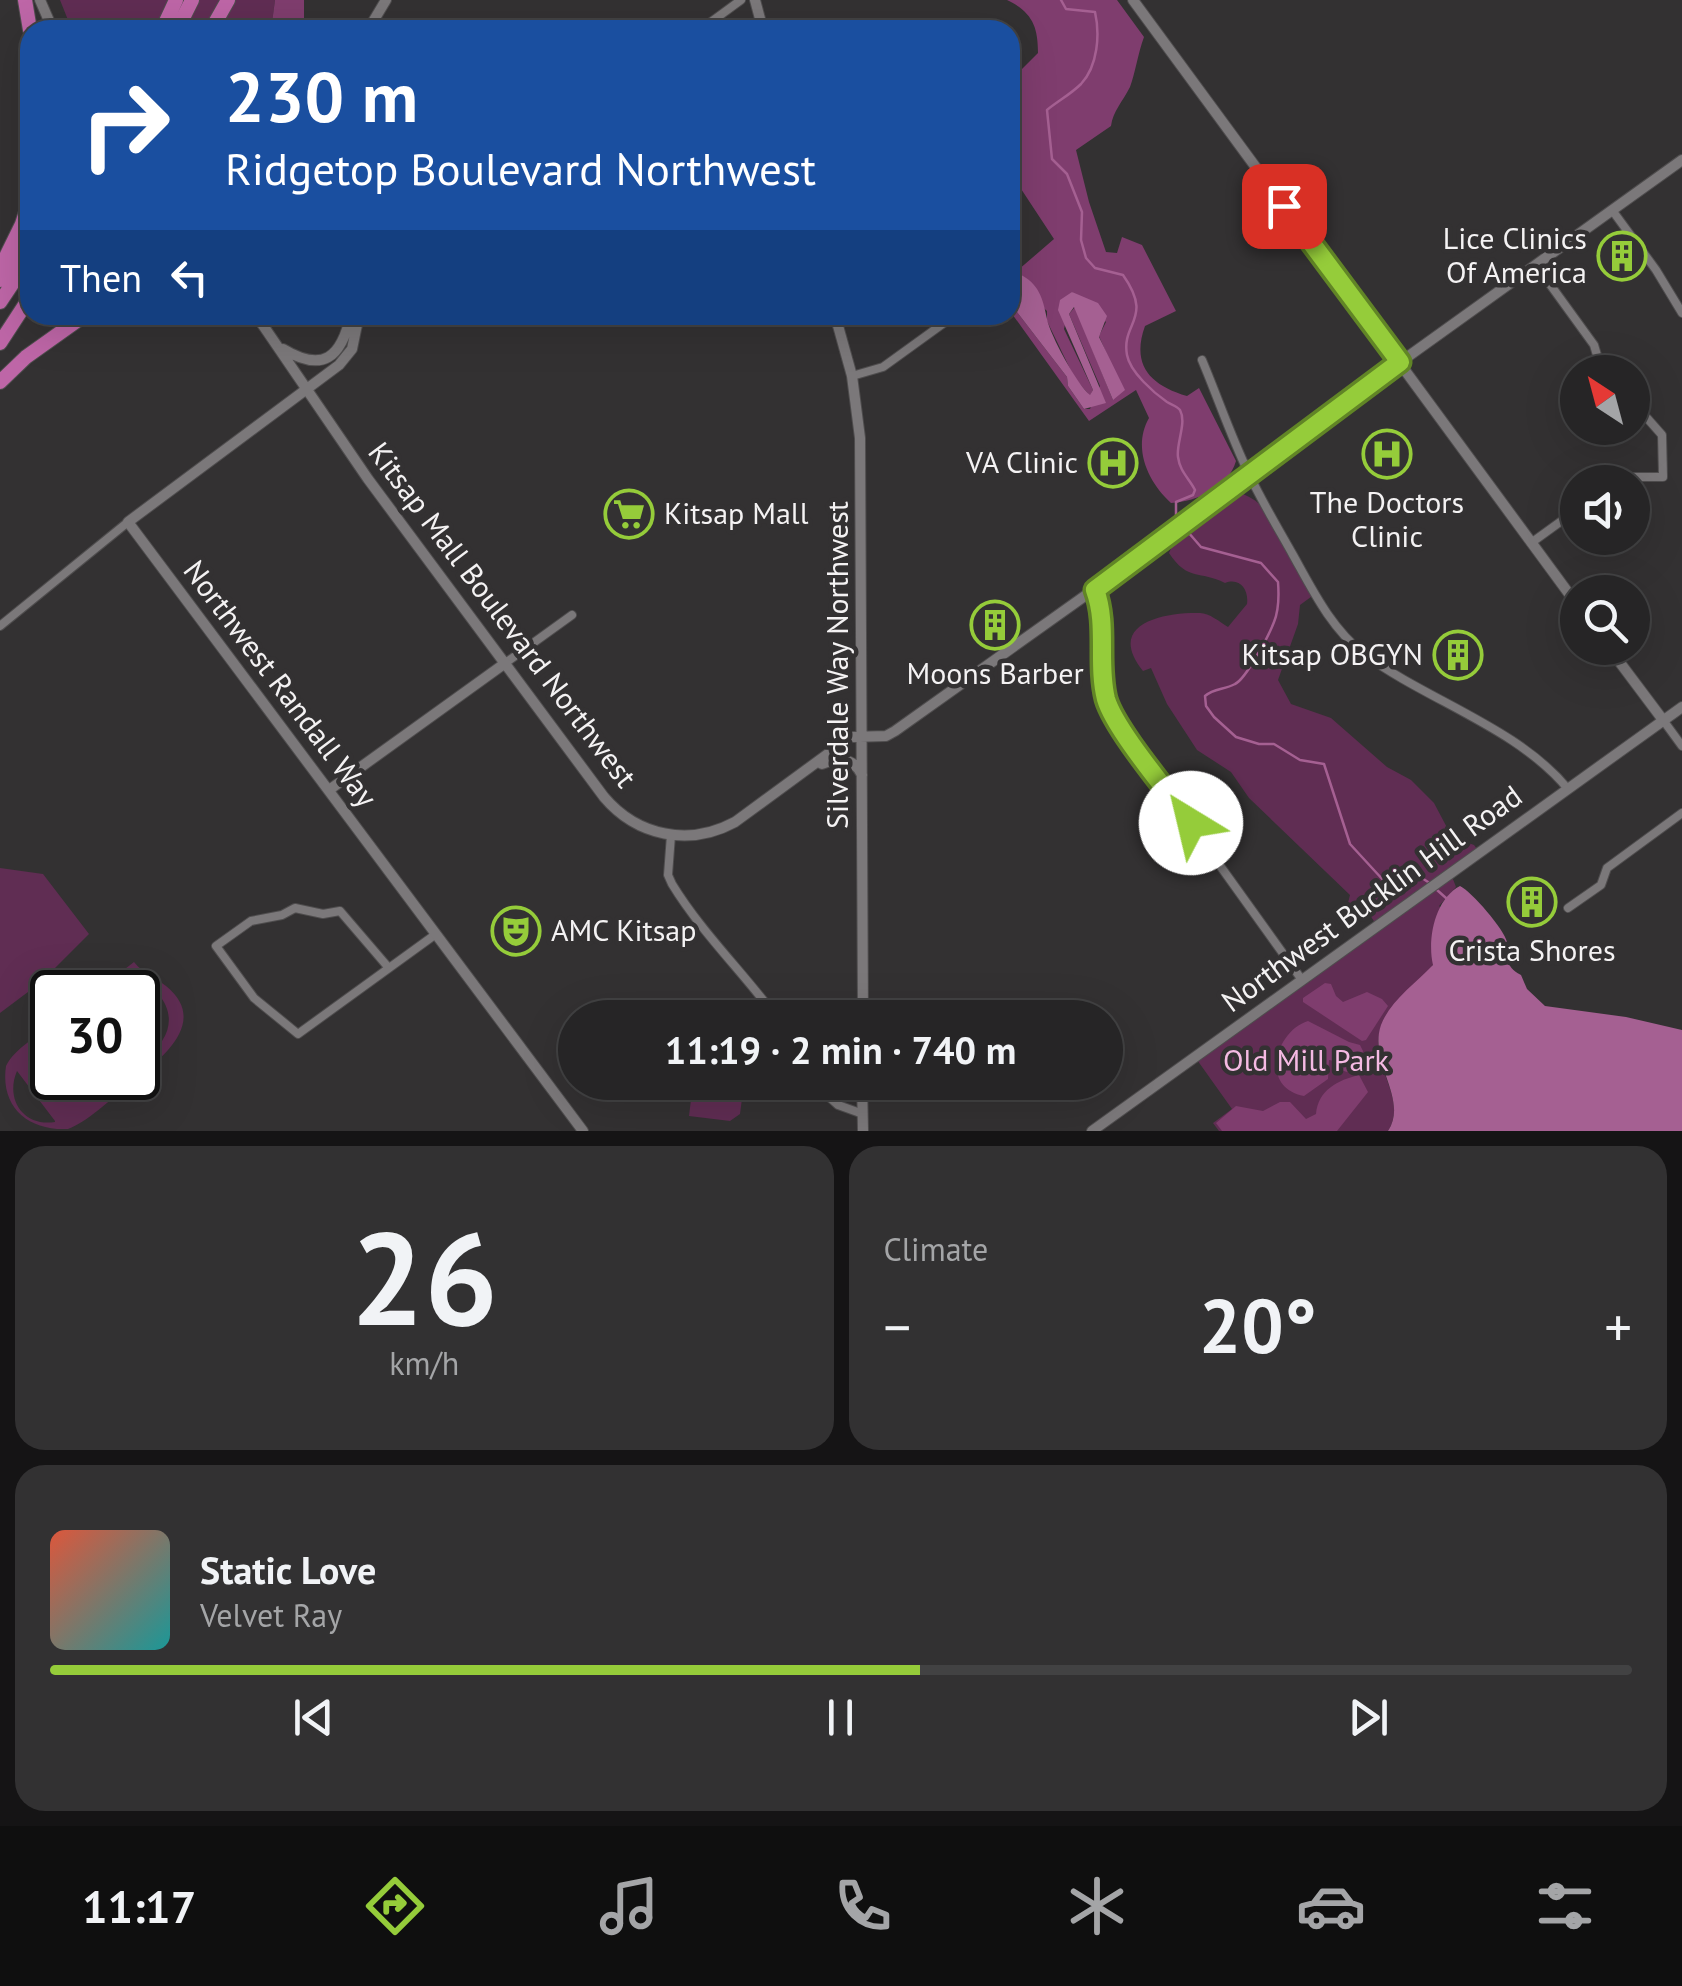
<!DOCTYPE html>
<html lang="en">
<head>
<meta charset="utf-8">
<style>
	body { margin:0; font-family:"PT Sans",sans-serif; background:#323132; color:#f1f3f6; height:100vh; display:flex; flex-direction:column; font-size:38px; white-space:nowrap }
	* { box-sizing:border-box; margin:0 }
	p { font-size:32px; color:#a4a5a7 }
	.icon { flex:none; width:55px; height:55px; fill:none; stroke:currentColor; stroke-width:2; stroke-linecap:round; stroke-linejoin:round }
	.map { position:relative; height:1131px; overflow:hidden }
	.side { display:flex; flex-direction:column; gap:15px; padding:15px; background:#151415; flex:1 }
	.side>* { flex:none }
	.hud { position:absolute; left:20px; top:20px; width:1000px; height:305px; border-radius:30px; box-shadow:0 10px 40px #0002,0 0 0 2px #424243; background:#1a4fa0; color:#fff; overflow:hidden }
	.needle { width:65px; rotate:324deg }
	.controls { position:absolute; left:1560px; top:355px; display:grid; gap:20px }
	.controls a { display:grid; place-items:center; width:90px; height:90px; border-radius:50%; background:#262526; box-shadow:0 10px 40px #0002,0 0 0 2px #424243; font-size:50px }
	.speed { position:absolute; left:30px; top:970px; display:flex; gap:20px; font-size:50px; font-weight:700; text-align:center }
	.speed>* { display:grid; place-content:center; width:130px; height:130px; border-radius:50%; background:#262526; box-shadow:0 10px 40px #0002,0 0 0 2px #424243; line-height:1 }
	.speed .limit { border:5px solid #111; border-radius:15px; background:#fff; color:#111 }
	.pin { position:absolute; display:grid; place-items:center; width:85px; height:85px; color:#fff; margin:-42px; border-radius:20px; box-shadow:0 5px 15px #0006 }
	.me { position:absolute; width:110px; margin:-55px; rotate:324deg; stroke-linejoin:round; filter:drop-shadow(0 0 8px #0008) }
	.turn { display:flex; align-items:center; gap:35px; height:210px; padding:0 40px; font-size:45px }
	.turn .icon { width:130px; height:130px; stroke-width:2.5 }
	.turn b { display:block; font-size:70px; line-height:85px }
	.then { display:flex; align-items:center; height:95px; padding:0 40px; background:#0003; gap:20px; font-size:38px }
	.big { font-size:75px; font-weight:700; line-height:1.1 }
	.side .widget { flex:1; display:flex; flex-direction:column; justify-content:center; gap:15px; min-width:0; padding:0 35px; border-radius:30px; background:#323132 }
	.side .dial { align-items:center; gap:0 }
	.dial b { font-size:130px; line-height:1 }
	.song { display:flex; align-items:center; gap:30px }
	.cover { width:120px; height:120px; border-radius:15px; background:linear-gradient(135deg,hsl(10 70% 55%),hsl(180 70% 35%)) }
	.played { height:10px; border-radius:5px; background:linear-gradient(90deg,#95cc3a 55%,#424243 55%) }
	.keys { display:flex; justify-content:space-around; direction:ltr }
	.heat { display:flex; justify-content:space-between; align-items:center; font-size:55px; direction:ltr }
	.side .tiles { flex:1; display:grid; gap:15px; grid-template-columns:1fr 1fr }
	.widget:last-child { grid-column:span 2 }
	.trip { position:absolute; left:558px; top:1000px; width:565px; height:100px; border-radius:50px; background:#262526; box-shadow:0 10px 40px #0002,0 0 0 2px #424243; font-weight:700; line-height:100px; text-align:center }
	.menu { display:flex; height:160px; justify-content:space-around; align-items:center; background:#0f0f0f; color:#a4a5a7 }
	.menu .icon { width:70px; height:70px }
	.menu .current { color:#95cc3a }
	.menu b { font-size:45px; color:#f1f3f6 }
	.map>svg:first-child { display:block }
	.green { fill:#602d53; fill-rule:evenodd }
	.forest { fill:#7f3d6e }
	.water { fill:#a56092 }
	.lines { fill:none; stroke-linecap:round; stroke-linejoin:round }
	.stream { stroke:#a56092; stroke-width:2.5 }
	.street-casing { stroke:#4f4d4e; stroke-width:10 }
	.secondary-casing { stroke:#4f4d4e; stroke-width:12 }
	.highway-casing { stroke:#4f4d4e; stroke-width:16 }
	.street { stroke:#7b787a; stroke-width:8 }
	.secondary { stroke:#7b787a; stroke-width:10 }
	.highway { stroke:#be66a7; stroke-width:14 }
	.route-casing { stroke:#618526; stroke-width:25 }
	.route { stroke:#95cc3a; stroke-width:18 }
	.labels { text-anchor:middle; stroke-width:9; stroke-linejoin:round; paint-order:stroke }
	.poi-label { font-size:30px; fill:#f4f2f3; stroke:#333132; text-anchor:end }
	.street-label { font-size:30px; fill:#f4f2f3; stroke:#333132 }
	.park-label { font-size:30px; fill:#f5bae3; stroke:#333132 }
</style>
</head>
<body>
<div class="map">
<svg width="1682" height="1131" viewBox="0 0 1682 1131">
	<rect width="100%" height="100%" fill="#333132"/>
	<path class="green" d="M60 0H275L271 30H72Z
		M1243 494C1279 508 1297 563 1315 594L1300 605 1298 624 1278 680 1291 704 1331 718 1387 767 1411 780 1434 803 1452 837 1474 845 1480 853 1451 874 1456 887 1439 906 1441 908C1439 925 1439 946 1434 962 1425 988 1385 1006 1379 1035 1372 1068 1408 1100 1388 1131H1219L1213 1123 1232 1109 1195 1057 1377 926 1370 915 1362 917 1348 903 1350 895 1249 798 1231 772 1197 750 1167 704 1151 668 1143 671C1105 624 1163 612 1200 613 1209 613 1220 622 1228 627L1247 604C1249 590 1240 577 1225 583 1200 570 1188 582 1169 553L1174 542 1233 497Z
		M0 868 43 874 89 934 40 983 0 1013Z
		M134 962C144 975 154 976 166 986 208 1020 165 1056 138 1077V1010L162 1041C182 1012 155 975 121 988L124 992H95Z
		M52 1025V1078H137C118 1092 90 1121 68 1129 28 1131 0 1107 6 1066 15 1048 37 1037 52 1025ZM17 1071 55 1121V1122C23 1127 5 1099 17 1071Z
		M693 1083H744L740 1114 730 1121 689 1116Z"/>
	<path class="forest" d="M275 0H304V30H271Z
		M1007 0H1117L1144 37C1138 53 1135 74 1130 87 1123 101 1113 111 1111 126L1076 150 1089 202 1106 252 1117 253 1122 237 1142 245 1176 311 1145 326C1131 365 1150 385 1187 396L1199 388 1236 461C1228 488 1198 501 1171 503 1148 482 1132 448 1149 418L1136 390 1089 421 1010 311V303L1067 377 1068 386 1084 409H1090L1100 386 1069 314 1075 307 1113 400 1111 364 1099 336 1106 322 1072 292 1064 329 1093 390 1090 396 1074 377 1047 321V311L1016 284H1010V277L1054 239 1010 172V120L1014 117 1010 111V81L1038 53C1038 26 1032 12 1007 0Z
		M1325 983 1331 984 1336 996 1343 1002 1367 992 1382 999 1388 1006 1366 1040 1362 1041 1303 1002V998Z
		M1308 1021 1349 1042 1360 1045 1363 1051 1359 1064 1347 1072 1338 1069 1334 1061 1329 1060 1328 1079 1304 1096C1258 1087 1277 1030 1308 1021Z
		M1359 1075 1368 1092 1337 1131H1222L1216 1123 1236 1106 1263 1111 1280 1102H1290L1306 1119 1316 1114C1318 1090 1338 1080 1359 1075Z"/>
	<path class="water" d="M1019 274C1039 283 1043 299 1047 319 1050 335 1078 386 1090 395L1093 390 1058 310 1060 300 1072 292 1098 303 1107 316 1099 337 1125 390 1113 400 1074 307 1069 314 1106 403 1084 409 1068 386 1067 377 1010 303V284H1015V276Z
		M1460 886C1472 892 1504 929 1507 942 1510 959 1503 965 1521 975L1527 989 1545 1006 1626 1017 1682 1030V1131H1388C1409 1099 1368 1063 1381 1025 1390 1001 1416 983 1433 965 1427 939 1435 899 1460 886Z"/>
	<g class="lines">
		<path class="stream" d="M1061 0 1066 9 1095 12C1100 34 1098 66 1081 84 1071 94 1058 101 1047 110L1052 159 1067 174 1082 212 1081 240 1086 258 1095 268 1123 275C1154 319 1121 322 1127 355 1130 372 1154 393 1167 402 1172 405 1177 406 1180 410 1187 423 1176 443 1178 457 1180 472 1189 478 1195 490L1193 495 1176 502V516
			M1188 532 1201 547 1261 563 1278 582C1279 595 1279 610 1274 622 1269 635 1246 679 1235 684 1224 690 1214 688 1205 696L1206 706 1214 717 1236 737 1259 744H1274L1300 760 1324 764 1350 844 1384 881 1393 886 1422 878 1431 884
			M1437 890 1446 898"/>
		<g class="street-casing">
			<path id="street" d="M700 30 741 0
				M1612 210 1656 270 1682 313
				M1536 265 1594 345 1602 372
				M1202 360C1218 398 1231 437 1249 474 1262 502 1278 528 1293 555 1313 591 1331 628 1364 654 1428 701 1518 728 1568 789
				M852 376 883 367 955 315
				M1614 482 1627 477H1663L1662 435 1647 418 1632 415
				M1531 543 1578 509
				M1095 590C1110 630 1097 673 1112 715L1302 980
				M0 626 128 522
				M504 664 572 615
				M1663 720 1682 746
				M671 835 668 875 672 884C702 933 743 972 777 1018
				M1568 908 1601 885 1607 868 1682 813
				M388 967 340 911 323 914 295 908 282 915 251 921 216 946 254 998 298 1034 436 934
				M802 1082 818 1087 838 1105 863 1114
				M832 1098 847 1093 859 1082"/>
		</g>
		<g class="secondary-casing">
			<path id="secondary" d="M40 0 53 30
				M755 0 763 30
				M1133 0 1578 606
				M368 30 386 0
				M256 315 368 479 604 797C637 836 689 847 735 822L851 737 886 736 895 731 1148 551 1399 363 1682 160
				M359 315 352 349 339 365 128 522 583 1131
				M835 315 852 376 860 438 863 1018
				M283 349C323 373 341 358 351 315
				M1609 648 1663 720
				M822 764C839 757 854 758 862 775
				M329 790 504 664
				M862 1082 863 1131
				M1092 1131 1682 707"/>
		</g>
		<g class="highway-casing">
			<path id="highway" d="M25 0 30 30
				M162 30 176 0
				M177 30 192 0
				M211 30 228 0
				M0 269 22 224 30 200
				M0 280 30 234
				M0 302 30 257
				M0 343 30 297
				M0 382 26 357 85 315"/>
		</g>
		<use href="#street" class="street"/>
		<use href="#secondary" class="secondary"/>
		<use href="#highway" class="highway"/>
	</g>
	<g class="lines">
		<g class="route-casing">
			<path id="route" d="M1191 823C1170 794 1115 730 1106 699 1097 663 1108 625 1095 590L1400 362 1284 206"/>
		</g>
		<use href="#route" class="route"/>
	</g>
	<defs>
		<g id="building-ring" transform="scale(2.5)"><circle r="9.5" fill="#333132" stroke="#95cc3a" stroke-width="1.5"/><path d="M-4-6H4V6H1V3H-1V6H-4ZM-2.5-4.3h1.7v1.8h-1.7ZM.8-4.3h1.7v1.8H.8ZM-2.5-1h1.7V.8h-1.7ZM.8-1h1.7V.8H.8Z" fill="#95cc3a"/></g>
		<g id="hospital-ring" transform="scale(2.5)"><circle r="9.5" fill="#333132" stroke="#95cc3a" stroke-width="1.5"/><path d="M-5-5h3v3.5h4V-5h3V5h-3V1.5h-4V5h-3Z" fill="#95cc3a"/></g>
		<g id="supermarket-ring" transform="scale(2.5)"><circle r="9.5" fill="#333132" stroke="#95cc3a" stroke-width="1.5"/><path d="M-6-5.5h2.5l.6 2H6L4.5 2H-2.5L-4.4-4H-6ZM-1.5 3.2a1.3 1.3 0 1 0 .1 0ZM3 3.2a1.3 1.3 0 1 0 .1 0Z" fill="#95cc3a"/></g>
		<g id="theatre-ring" transform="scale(2.5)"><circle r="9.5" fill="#333132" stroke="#95cc3a" stroke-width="1.5"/><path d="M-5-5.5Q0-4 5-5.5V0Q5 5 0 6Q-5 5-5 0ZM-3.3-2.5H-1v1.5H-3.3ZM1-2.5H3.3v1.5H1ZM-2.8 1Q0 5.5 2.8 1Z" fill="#95cc3a"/></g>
	</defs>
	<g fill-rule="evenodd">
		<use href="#building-ring" x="1622" y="256"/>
		<use href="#hospital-ring" x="1387" y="454"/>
		<use href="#hospital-ring" x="1113" y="463"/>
		<use href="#supermarket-ring" x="629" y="514"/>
		<use href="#building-ring" x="995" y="625"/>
		<use href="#building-ring" x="1458" y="655"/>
		<use href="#building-ring" x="1532" y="902"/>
		<use href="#theatre-ring" x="516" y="931"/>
	</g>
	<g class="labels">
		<g class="poi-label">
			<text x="1587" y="249">Lice Clinics<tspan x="1587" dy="34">Of America</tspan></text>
			<text x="1078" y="473">VA Clinic</text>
			<text x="1387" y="513" text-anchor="middle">The Doctors<tspan x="1387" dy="34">Clinic</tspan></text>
			<text x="664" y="524" text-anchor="start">Kitsap Mall</text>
			<text x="1423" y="665">Kitsap OBGYN</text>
			<text x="995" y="684" text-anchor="middle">Moons Barber</text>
			<text x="551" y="941" text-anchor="start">AMC Kitsap</text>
			<text x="1532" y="961" text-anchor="middle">Crista Shores</text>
		</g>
		<g class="street-label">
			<text transform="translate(502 615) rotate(53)" y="10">Kitsap Mall Boulevard Northwest</text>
			<text transform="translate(838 665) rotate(-90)" y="10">Silverdale Way Northwest</text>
			<text transform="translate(280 684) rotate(53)" y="10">Northwest Randall Way</text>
			<text transform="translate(1372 899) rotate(-36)" y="10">Northwest Bucklin Hill Road</text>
		</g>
		<g class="park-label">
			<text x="1306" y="1071">Old Mill Park</text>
		</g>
	</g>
</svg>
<div class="controls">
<a><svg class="needle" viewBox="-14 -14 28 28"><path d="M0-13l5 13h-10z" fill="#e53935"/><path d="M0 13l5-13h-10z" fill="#a4a5a7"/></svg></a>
<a><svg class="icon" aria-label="sound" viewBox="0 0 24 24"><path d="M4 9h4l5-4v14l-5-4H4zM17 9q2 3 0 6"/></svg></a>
<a><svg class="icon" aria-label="search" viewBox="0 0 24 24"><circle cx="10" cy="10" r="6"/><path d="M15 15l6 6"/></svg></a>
</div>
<div class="speed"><div class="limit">30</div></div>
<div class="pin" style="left:1284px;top:206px;background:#d93025"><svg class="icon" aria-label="arrive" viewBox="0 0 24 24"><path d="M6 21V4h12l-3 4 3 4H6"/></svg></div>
<svg class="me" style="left:1191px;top:823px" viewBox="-20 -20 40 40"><circle r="19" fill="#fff"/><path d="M0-13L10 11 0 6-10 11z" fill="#95cc3a"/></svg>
<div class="trip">11:19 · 2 min · 740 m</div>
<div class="hud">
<div class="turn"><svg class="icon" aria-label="right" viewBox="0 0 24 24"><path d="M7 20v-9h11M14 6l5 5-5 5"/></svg><div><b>230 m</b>Ridgetop Boulevard Northwest</div></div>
<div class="then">Then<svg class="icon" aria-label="left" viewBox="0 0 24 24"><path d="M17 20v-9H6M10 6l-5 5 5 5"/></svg></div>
</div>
</div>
<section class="side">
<div class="tiles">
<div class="widget dial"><b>26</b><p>km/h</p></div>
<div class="widget"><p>Climate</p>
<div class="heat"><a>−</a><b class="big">20°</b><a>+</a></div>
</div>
<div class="widget">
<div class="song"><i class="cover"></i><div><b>Static Love</b><p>Velvet Ray</p></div></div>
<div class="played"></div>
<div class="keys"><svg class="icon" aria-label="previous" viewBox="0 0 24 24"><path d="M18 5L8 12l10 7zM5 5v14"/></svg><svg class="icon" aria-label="pause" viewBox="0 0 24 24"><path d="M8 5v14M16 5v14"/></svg><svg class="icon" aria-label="next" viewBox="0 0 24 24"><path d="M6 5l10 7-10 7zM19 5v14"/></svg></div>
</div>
</div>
</section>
<nav class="menu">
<b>11:17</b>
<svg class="icon current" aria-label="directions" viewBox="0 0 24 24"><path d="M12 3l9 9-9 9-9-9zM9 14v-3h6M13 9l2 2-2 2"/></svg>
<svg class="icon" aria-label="music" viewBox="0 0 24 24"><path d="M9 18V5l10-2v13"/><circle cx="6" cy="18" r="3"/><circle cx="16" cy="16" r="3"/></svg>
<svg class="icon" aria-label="phone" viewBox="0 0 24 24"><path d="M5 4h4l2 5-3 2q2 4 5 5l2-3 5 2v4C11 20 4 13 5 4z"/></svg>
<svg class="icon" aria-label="climate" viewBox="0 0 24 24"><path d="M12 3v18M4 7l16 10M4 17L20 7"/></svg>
<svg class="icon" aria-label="car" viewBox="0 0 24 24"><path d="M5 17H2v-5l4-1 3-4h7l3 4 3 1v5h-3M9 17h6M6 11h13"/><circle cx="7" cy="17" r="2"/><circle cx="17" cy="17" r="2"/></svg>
<svg class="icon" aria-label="filters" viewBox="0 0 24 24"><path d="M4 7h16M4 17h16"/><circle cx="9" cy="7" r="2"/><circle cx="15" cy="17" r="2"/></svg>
</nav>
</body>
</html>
